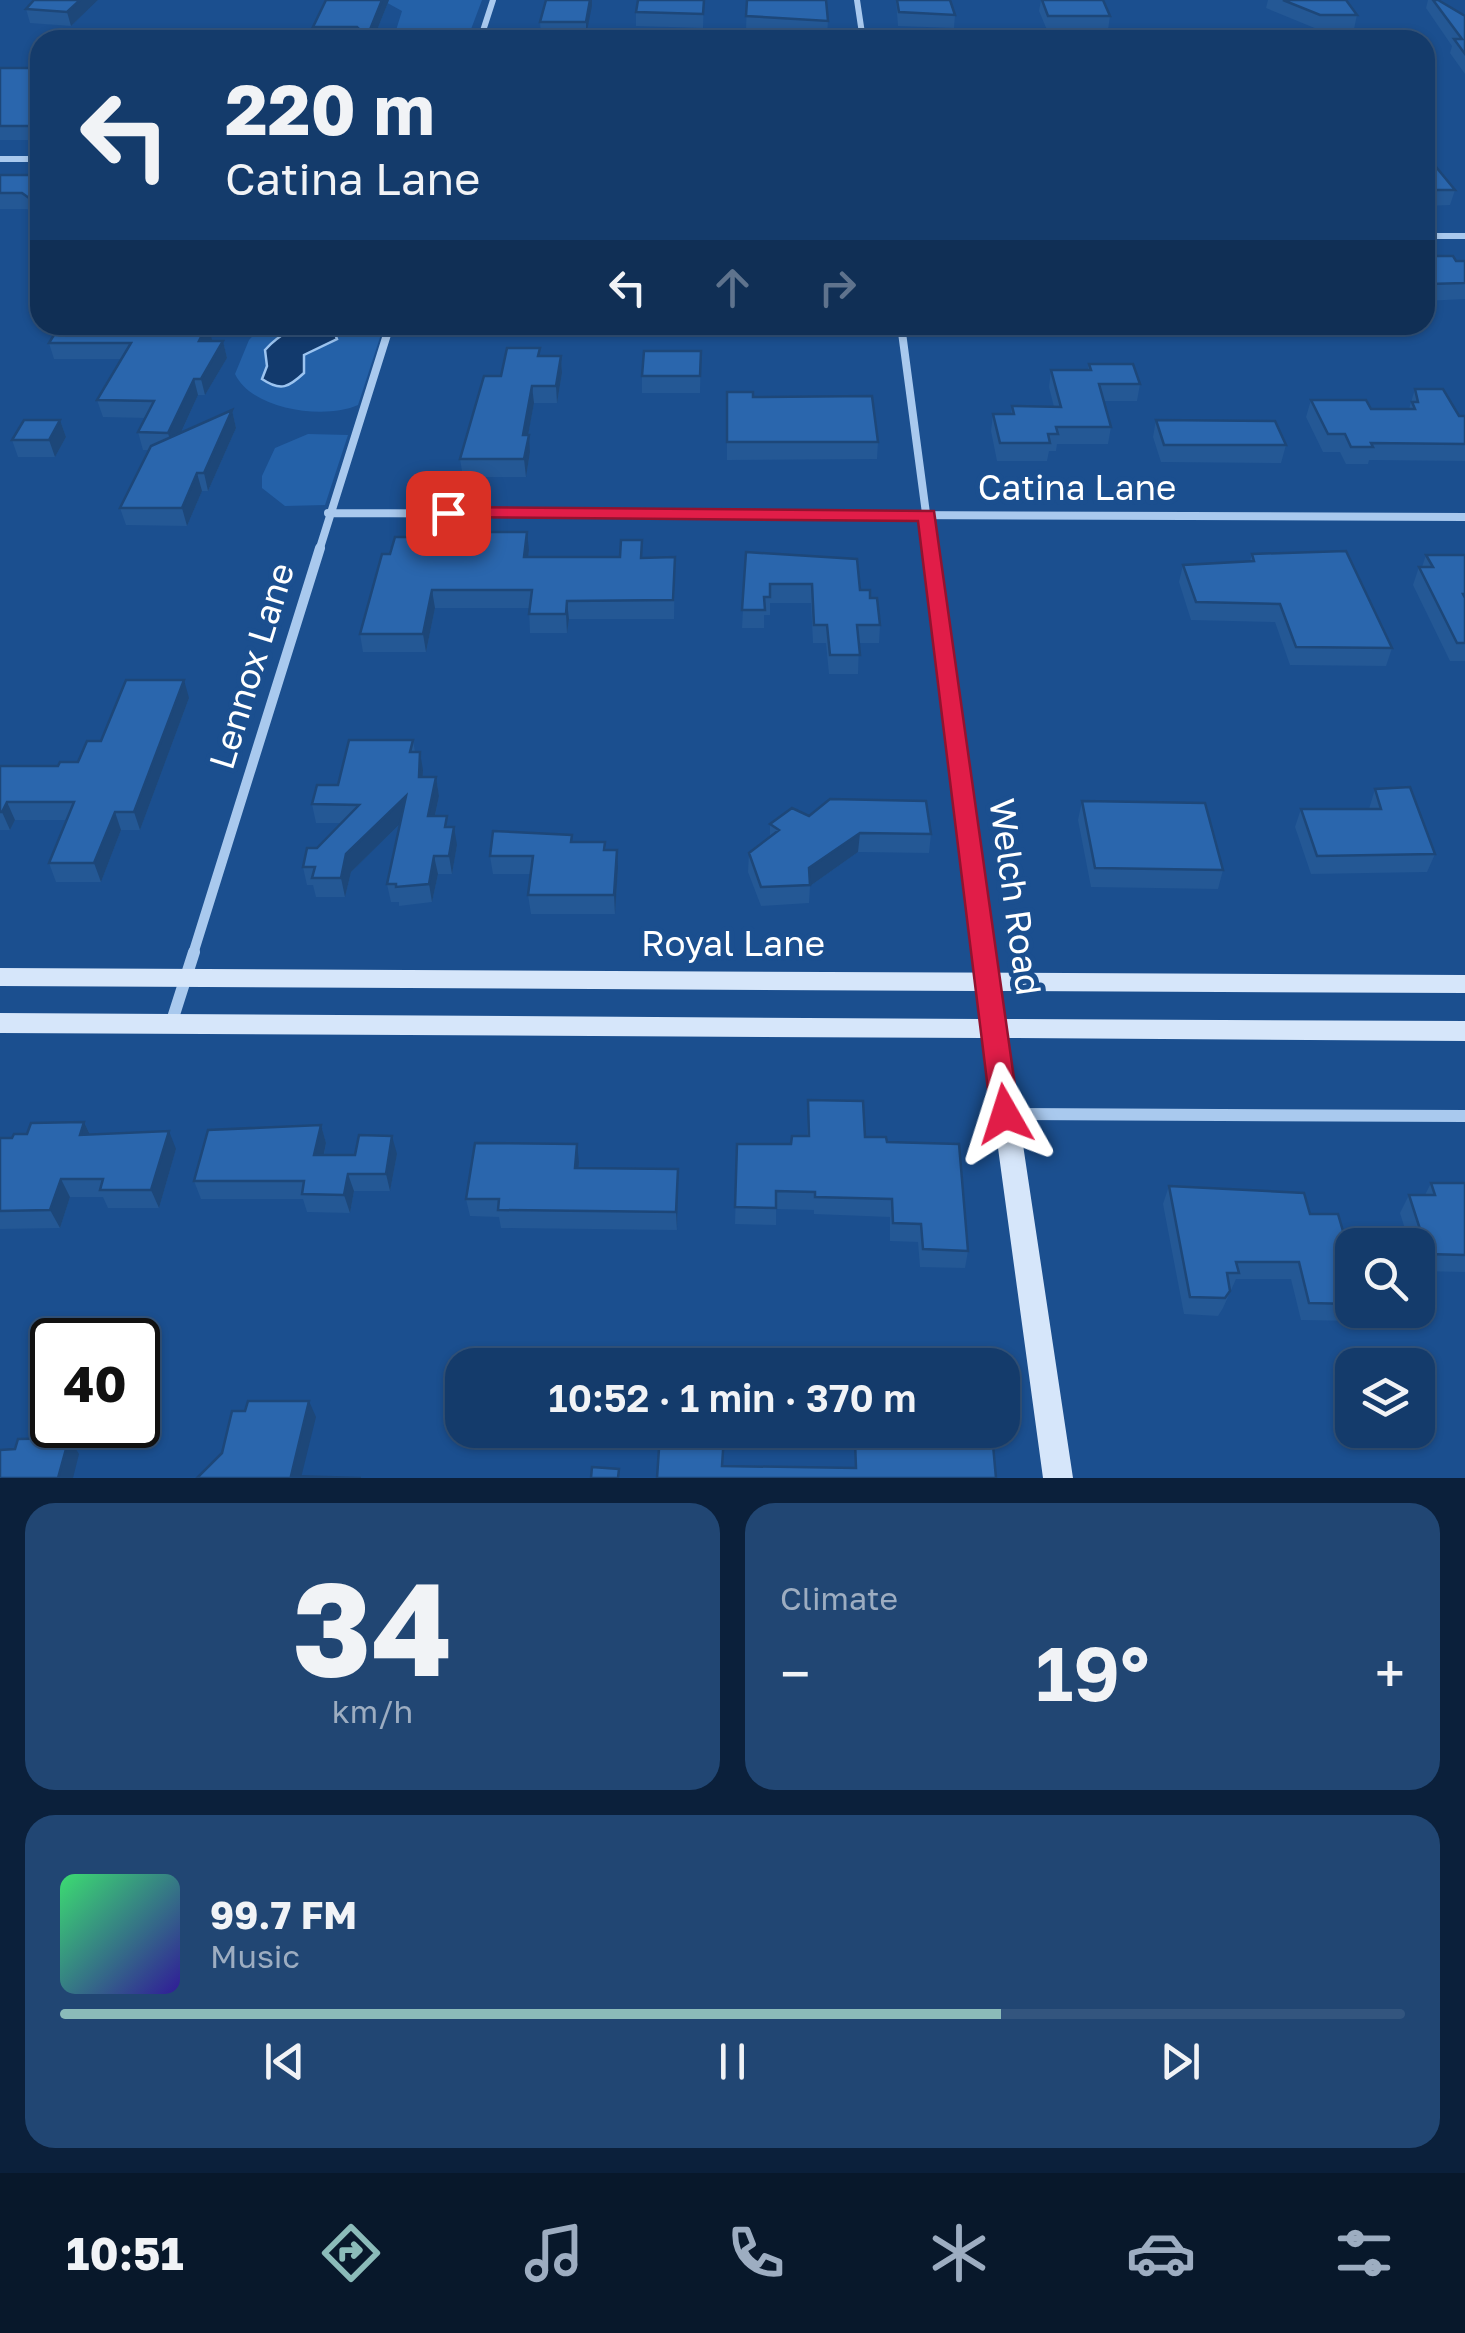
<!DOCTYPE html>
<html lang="en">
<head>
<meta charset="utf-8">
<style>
	body { margin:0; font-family:"Golos Text",sans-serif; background:#214673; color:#f1f3f6; height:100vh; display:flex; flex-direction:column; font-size:38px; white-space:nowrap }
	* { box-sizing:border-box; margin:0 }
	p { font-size:32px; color:#9dadc1 }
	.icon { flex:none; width:55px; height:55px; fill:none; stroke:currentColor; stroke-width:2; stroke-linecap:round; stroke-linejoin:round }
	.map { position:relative; height:1478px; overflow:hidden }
	.details { display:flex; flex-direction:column; gap:25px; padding:25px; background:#0b203b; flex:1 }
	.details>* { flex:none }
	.hud { position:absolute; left:30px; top:30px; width:1405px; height:305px; border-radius:30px; box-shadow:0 2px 8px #0004,0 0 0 2px #33557e; background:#143b6b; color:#f1f3f6; overflow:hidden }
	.controls { position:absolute; left:1335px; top:1228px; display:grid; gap:20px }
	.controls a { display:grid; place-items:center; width:100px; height:100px; border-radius:20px; background:#143b6b; box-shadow:0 2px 8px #0004,0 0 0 2px #33557e; font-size:50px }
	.speed { position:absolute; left:30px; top:1318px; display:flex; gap:20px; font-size:50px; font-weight:700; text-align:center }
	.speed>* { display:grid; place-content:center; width:130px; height:130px; border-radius:50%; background:#143b6b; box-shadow:0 2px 8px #0004,0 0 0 2px #33557e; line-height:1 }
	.speed .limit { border:5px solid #111; border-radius:15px; background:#fff; color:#111 }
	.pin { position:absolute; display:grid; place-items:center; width:85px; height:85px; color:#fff; margin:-42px; border-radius:20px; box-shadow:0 5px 15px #0006 }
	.me { position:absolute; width:110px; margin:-55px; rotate:354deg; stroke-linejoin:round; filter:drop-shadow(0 0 8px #0008) }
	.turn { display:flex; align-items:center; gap:35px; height:210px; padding:0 30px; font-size:45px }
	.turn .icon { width:130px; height:130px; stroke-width:2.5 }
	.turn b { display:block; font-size:70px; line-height:85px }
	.lanes { display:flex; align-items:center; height:95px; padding:0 30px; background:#0003; justify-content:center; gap:50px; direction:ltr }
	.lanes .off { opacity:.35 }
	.big { font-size:75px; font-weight:600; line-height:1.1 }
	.details .tile { flex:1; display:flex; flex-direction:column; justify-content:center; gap:15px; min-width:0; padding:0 35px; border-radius:30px; background:#214673 }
	.details .dial { align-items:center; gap:0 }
	.dial b { font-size:130px; line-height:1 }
	.song { display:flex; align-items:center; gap:30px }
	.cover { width:120px; height:120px; border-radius:15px; background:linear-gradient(135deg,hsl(140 70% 55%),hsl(250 70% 35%)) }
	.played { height:10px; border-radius:5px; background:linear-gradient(90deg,#8bbbb9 70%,#33557e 70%) }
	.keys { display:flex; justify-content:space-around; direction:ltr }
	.heat { display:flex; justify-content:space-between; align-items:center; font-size:55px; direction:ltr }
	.details .tiles { flex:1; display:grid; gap:25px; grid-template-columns:1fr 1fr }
	.tile:last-child { grid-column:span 2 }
	.trip { position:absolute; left:445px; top:1348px; width:575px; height:100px; border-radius:30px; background:#143b6b; box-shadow:0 2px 8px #0004,0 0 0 2px #33557e; font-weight:600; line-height:100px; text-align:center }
	.menu { display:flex; height:160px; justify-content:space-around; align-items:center; background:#08182b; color:#9dadc1 }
	.menu .icon { width:70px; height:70px }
	.menu .selected { color:#8bbbb9 }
	.menu b { font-size:45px; color:#f1f3f6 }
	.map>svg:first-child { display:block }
	.green { fill:#2461a8 }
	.water { fill:#123a6d; stroke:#9cc4f0; stroke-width:2.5 }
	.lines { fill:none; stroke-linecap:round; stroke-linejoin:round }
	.street-far3 { stroke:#a9c9ee; stroke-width:6 }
	.street-far2 { stroke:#a9c9ee; stroke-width:8 }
	.street-far1 { stroke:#a9c9ee; stroke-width:10 }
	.street { stroke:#a9c9ee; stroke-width:12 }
	.secondary { fill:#d6e6fa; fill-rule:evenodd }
	.wall { fill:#245895 }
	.shaded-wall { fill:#1d4779 }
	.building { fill:#2a66ad; stroke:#1d4779; stroke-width:2.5 }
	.route { fill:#e11d48; stroke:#92132f; stroke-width:2.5 }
	.labels { text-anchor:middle; stroke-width:10; stroke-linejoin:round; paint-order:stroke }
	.street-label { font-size:35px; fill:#fff; stroke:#1b4f8f }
</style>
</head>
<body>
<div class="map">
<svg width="1465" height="1478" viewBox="0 0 1465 1478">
	<rect width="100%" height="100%" fill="#1b4f8f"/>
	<path class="green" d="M382 0H482L467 40H393L402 11Z
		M263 325H384L358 405C325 420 252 410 235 374L249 340Z
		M308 434 348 435 325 505 285 506 262 488V476L275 448Z"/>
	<path class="water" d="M316 328 334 331 337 339 304 355V373C289 387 281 392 262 379L267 366 265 350C280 333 293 328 316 328Z"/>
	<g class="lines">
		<path class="street-far3" d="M857 0 863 40
			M480 40 493 0
			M0 159H40
			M1425 236H1465"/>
		<path class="street-far2" d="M901 325 931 551
			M328 513 1465 517
			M319 551 390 325"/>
		<path class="street-far1" d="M930 548 984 954
			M193 954 320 548"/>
		<path class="street" d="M983 952 987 980
			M171 1024 194 952
			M1006 1114 1465 1116"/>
		<path class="secondary" d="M0 968 1465 975V993L1000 991 1004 1019 1465 1021V1041L1007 1038 1073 1478H1043L983 1038 0 1033V1013L981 1019 977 991 0 986Z"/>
	</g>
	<path class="wall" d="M98 0 71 26 30 23 26 9Z
		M326 0H389L373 40H315L313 27Z
		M546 0H592L586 36H541L540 22Z
		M704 0 703 28 636 26V12Z
		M747 0 828 21 827 35 746 30Z
		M896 0H950L955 15 954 28 898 26Z
		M1041 0H1103L1110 16 1108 30H1047L1039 11Z
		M1268 0H1346L1357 15 1354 29H1317L1266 8Z
		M1428 0H1433L1465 16V74L1450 53 1452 46 1426 8Z
		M0 68H40V140H0Z
		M1425 167 1455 190 1450 205 1425 206Z
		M0 175H40V213L34 214 27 209H0Z
		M1425 256 1465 261V299L1425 301Z
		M60 325H208L211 341H223L227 358 205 395H198L181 433 232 410 236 428 208 491H202L187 526 126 525 120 508 149 450H143L138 432 146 418 103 417 97 400 121 359H54L49 343Z
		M541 325H605L604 333H542Z
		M701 351 700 393H642V376Z
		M541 356H561L562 373 557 403H534L528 435 530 452 526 477H463L460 459 501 376Z
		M1089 364 1140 384 1137 401H1104L1111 427 1108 444H1057L1056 451H1049L1047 461H997L991 431 993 414H1011L1012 406 1054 407 1049 387 1051 370H1088Z
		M1415 389 1459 416H1465V461L1369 460 1368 464H1346L1340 452H1323L1306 417 1311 400 1371 409H1409Z
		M727 392 753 397 878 442 877 459 727 460Z
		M60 420 66 437 55 457H18L12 440Z
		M1156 420 1286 445 1281 463 1161 462 1153 437Z
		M419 537 420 543 529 550 528 557H675L674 619H569L567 633H530L529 608H435L426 652H363L360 634Z
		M746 552 860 590 870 598 880 625 879 643H859L858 674H829L826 643H813L811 603H770V615H764V628H742Z
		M1252 554 1392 648 1386 666 1290 665 1275 622 1191 620 1179 582 1183 565 1250 561Z
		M1426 555H1465V661H1450L1413 585 1419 567H1422Z
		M189 698 140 830H121L101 882H56L49 863 67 820H15L10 830H0V766H58L78 762 101 741Z
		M413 740 415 752 423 770V777H436L439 796 435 816 449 827 457 845 452 874H438L432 902 399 906V902H391L387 884 400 824 351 872 345 897H316L313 885H307L303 867 317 848 342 823H316L312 804 338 785Z
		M1375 789 1435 854 1427 872 1311 874 1295 827 1301 809H1369Z
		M1082 801 1223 870 1218 889 1091 887 1078 820Z
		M809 816 931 834 929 853 858 852 810 886 809 903 761 906 748 872 749 853 770 837V824Z
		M572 835V842H605L606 850 618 869 615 914H531L528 895 531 874H493L490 856Z
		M808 1100 865 1137 887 1142 968 1251 965 1268 920 1267 918 1242 890 1241V1217L814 1214V1210L776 1209V1225L735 1224 737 1144H791L807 1136Z
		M84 1122 90 1134 176 1149 159 1208H108L103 1197H70L60 1228 0 1229V1138H12Z
		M321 1125 326 1143 324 1155 397 1154 390 1191H354L350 1213 307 1212 303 1199H201L194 1181Z
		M579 1162 578 1168 678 1187 677 1230 501 1228 499 1217 470 1216 466 1199Z
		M1431 1183H1465V1272L1418 1271V1245H1410L1400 1213 1409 1195H1425Z
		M1169 1186 1310 1214 1352 1262V1310H1362L1356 1321 1301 1320 1291 1279H1236L1223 1308 1218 1316 1184 1314 1163 1204Z"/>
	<path class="shaded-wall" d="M80 0H98L71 26 67 12Z
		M382 0H389L373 40H368L367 37Z
		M590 0H592V6L586 36V22Z
		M40 196V213L34 214 29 198Z
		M207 325H208L212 340 203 358 199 341Z
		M223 341 227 358 205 395 201 379Z
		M561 356 562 373 557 403 556 386Z
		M194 379 198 395 173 450 168 433Z
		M532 386 534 403 525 452 523 435Z
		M232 410 236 428 208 491 204 473Z
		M60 420 66 437 55 457 49 440Z
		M529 435 530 452 526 477 524 459Z
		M197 473 202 491 187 526 182 508Z
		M527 532 529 550 526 575 524 557Z
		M432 590 435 608 426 652 423 634Z
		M567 601 569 619 567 633 566 614Z
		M184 680 189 698 140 830 134 812Z
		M420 752 423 770 422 796 419 777Z
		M436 777 439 796 431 834 428 816Z
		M406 796 409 815 351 872 345 897 341 878 346 854Z
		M7 802 15 820 10 830 2 812Z
		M115 812 121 830 101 882 94 863Z
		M454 827 457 845 452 874 449 856Z
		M860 833 858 852 810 886 809 868Z
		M617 850 618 869 615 914 614 895Z
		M434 856 438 874 432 902 429 884Z
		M84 1122 93 1141 80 1135Z
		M321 1125 326 1143 320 1173 314 1155Z
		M169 1131 176 1149 159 1208 151 1190Z
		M392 1136 397 1154 390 1191 386 1174Z
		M577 1144 579 1162 577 1186 575 1168Z
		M678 1169V1187L677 1230 676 1212Z
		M348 1174 354 1191 350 1213 344 1195Z
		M61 1179 70 1197 60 1228 50 1210Z
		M309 1401 316 1417 301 1478 291 1476Z
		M69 1438 79 1454 73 1478H58Z"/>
	<path class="building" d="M34 0H80L67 12 26 9Z
		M326 0H382L367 37 357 27H313Z
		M546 0H590L586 22H540Z
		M638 0H704L703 14 636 12Z
		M747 0H826L828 21 746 16Z
		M897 0H950L955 15 899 12Z
		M1042 0H1103L1110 16H1048Z
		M1283 0H1346L1357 15H1320Z
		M1433 0H1438L1465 16V54L1454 39H1462Z
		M0 68H40V126H0Z
		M1425 167H1436L1455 190H1425Z
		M0 175H40V196L29 198 22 193H0Z
		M1425 256H1453L1456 261H1465V283L1429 284 1425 280Z
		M60 325H207L199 341H223L201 379H194L168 433 138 432 154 401 97 400 131 343H49Z
		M507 348H540L538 356H561L556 386H532L523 435H529L524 459H460L484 376H501Z
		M644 351H701L700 376H642Z
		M1089 364H1133L1140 384H1099L1111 427H1056L1058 434H1048L1050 443H1000L993 414H1014L1012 406 1061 407 1051 370H1091Z
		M1415 389H1443L1459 416H1465V444L1371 443 1373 447H1351L1345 434H1328L1311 400H1366L1371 409H1415L1412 402H1418Z
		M727 392H753V397L872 396 878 442H727Z
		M232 410 204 473H197L182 508H120L151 446Z
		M24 420H60L49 440H12Z
		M1156 420 1275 421 1286 445H1164Z
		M474 532H527L524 557H620L621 540H642L641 558 675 557 673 600 567 601 566 614H529L532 590H432L423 634H360L382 554H390L395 537H419L418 543H473Z
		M1346 551 1392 648 1296 647 1280 604 1196 602 1183 565 1254 561 1252 554Z
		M746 552 857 559 860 590H870V598H877L880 625H857L860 655H830L827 625H814L812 584H770V597H764L765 610H742Z
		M1426 555H1465V594H1463L1465 598V643H1457L1419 567H1433Z
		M126 680H184L134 812H115L94 863H49L74 802H7L2 812H0V766H58L60 762H78L87 741H101Z
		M349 740H413L410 752H420L419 777H436L428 816H447L445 827H454L449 856H434L429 884 396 887V884H387L406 796 346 854 341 878H312L315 867H303L307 848H317L359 805 312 804 317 785H338Z
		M1410 787 1435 854 1317 856 1301 809H1381L1375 789Z
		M830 799 926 801 931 834 860 833 809 868 810 885 761 887 749 853 779 830 770 824 792 808 809 816Z
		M1082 801 1205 803 1223 870 1095 868Z
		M493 831 572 835 571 842H605L604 850H617L614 895H528L533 856H490Z
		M808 1100 863 1101 865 1137H886L887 1142 959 1144 968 1251 923 1249 921 1224 893 1223 892 1199 815 1197V1192L776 1191V1208L735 1207 737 1144H791L792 1136H809Z
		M84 1122 80 1135 169 1131 151 1190H100L103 1179H61L50 1210 0 1211V1138H12L14 1134H27L31 1123Z
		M321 1125 314 1155H355L359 1135 392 1136 386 1174H348L344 1195 302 1194 304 1181H194L208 1130Z
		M475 1143 577 1144 575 1168 678 1169 676 1212 498 1210 499 1199H466Z
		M1431 1183H1465V1255L1428 1254 1409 1195H1435Z
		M1169 1186 1304 1193 1310 1214H1338L1352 1262V1304L1309 1303 1299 1262H1236L1239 1273H1227L1230 1291 1225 1298 1190 1297Z
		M248 1401H309L291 1476 361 1478H197L222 1453 232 1411H245Z
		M660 1434 724 1436 722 1466 856 1468 855 1442 993 1445 996 1478H657Z
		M69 1438 58 1478H0V1450L15 1449 18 1439Z
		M592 1467 619 1469 618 1478H591Z"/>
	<path class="route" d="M448 507 934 511 1019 1114 1015 1122 1005 1126 995 1122 991 1114 918 521 441 517V509Z"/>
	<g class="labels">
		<g class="street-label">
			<text x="1077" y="500">Catina Lane</text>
			<text transform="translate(252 666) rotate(-73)" y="12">Lennox Lane</text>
			<text transform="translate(1015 897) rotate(82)" y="12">Welch Road</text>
			<text x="733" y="956">Royal Lane</text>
		</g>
	</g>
</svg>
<div class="controls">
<a><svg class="icon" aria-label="search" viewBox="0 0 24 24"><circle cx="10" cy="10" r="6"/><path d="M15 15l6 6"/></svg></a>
<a><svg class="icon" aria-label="layers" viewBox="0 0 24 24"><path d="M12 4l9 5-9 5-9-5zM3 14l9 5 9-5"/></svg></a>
</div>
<div class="speed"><div class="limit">40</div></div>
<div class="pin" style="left:448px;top:513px;background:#d93025"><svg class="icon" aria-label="arrive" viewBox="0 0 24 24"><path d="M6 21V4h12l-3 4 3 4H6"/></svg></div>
<svg class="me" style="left:1005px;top:1114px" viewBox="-20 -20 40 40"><path d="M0-17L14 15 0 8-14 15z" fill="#e11d48" stroke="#fff" stroke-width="4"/></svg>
<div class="trip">10:52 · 1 min · 370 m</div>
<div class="hud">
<div class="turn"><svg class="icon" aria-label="left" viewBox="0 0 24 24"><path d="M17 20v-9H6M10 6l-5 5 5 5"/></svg><div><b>220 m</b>Catina Lane</div></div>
<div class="lanes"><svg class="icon" aria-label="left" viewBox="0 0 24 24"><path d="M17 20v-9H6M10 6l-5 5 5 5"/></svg><svg class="icon off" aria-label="ahead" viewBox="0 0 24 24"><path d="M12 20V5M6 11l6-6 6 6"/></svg><svg class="icon off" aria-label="right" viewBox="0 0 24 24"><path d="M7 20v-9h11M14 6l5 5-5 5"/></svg></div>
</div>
</div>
<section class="details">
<div class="tiles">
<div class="tile dial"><b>34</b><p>km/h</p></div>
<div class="tile"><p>Climate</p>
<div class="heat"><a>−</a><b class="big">19°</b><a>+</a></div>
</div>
<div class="tile">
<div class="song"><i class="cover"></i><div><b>99.7 FM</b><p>Music</p></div></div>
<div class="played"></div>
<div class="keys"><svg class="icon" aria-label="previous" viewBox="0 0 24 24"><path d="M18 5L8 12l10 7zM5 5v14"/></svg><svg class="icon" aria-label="pause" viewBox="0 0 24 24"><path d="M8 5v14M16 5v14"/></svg><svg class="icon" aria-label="next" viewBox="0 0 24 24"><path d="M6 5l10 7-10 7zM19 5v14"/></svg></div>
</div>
</div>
</section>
<nav class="menu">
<b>10:51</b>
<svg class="icon selected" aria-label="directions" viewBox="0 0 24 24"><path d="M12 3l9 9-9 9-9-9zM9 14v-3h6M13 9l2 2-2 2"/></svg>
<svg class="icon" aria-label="music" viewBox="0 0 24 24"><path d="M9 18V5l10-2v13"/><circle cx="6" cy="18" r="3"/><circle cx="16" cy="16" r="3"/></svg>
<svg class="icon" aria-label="phone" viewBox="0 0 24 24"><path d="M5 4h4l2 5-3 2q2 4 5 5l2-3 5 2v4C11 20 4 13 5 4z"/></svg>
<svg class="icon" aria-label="climate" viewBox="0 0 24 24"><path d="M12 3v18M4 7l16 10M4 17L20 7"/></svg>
<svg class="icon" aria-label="car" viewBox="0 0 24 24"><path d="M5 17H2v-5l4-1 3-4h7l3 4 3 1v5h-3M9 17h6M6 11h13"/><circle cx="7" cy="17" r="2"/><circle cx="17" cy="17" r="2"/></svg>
<svg class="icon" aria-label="filters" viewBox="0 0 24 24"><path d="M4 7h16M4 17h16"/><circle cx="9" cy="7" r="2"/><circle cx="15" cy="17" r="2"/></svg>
</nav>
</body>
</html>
